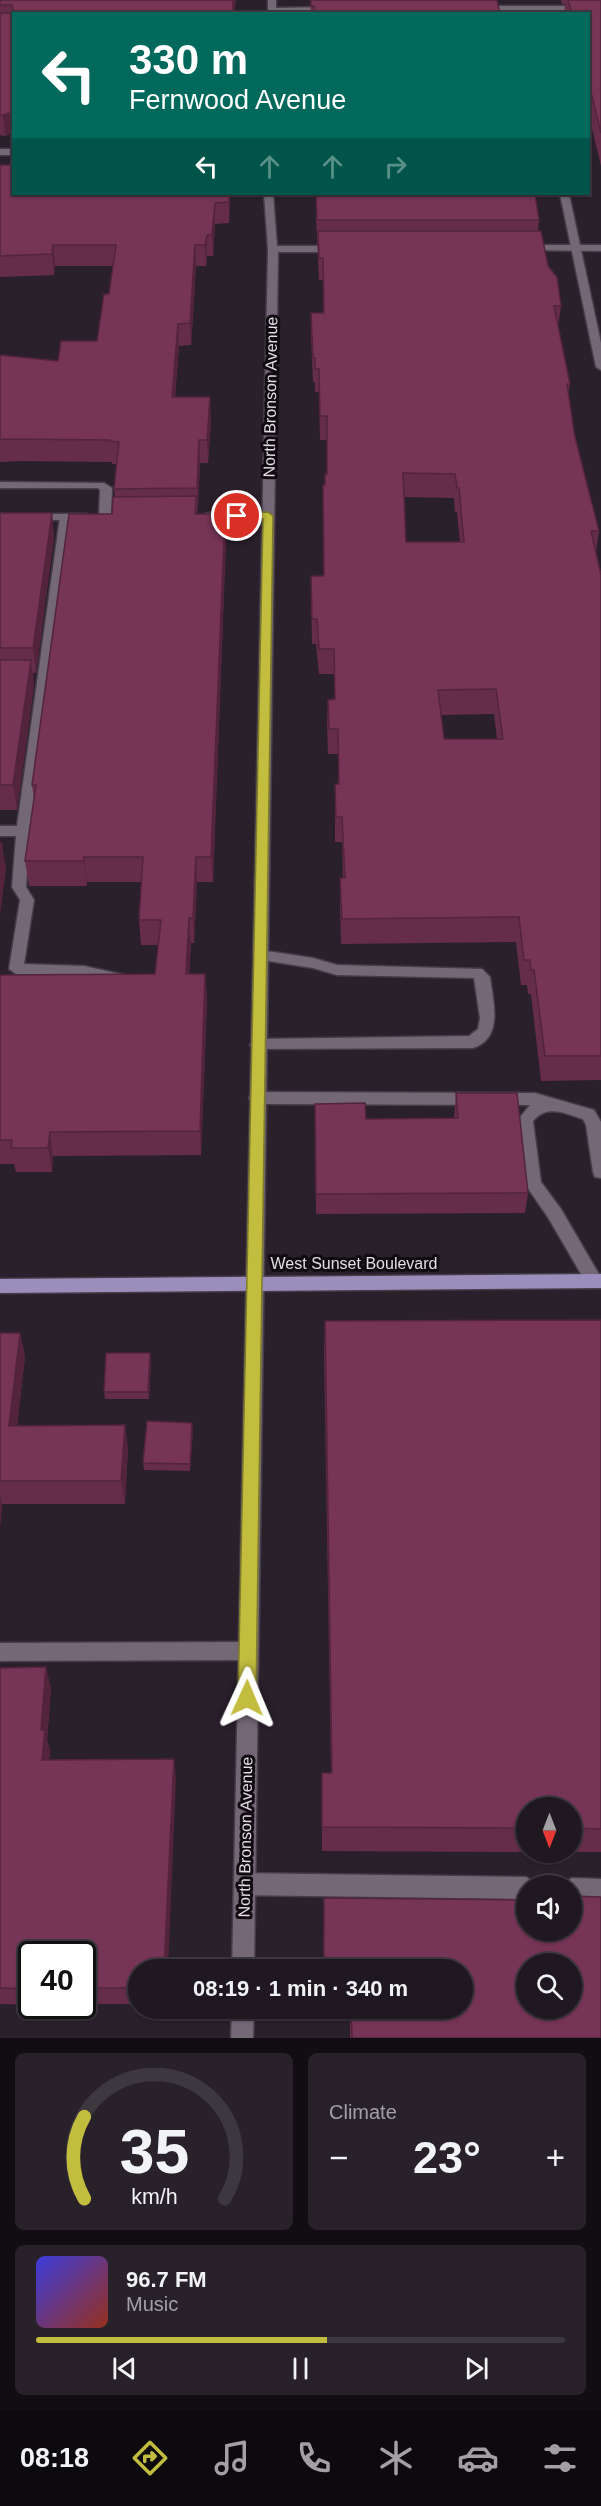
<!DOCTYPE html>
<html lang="en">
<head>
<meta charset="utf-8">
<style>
	body { margin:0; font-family:Helvetica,sans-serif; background:#28212a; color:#f1f3f6; height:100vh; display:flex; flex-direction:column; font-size:22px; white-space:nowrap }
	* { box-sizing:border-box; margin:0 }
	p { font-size:20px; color:#a2a0a5 }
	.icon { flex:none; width:33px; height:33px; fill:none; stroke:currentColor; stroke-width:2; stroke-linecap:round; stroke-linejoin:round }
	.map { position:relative; height:2038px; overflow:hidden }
	.side { display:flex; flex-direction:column; gap:15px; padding:15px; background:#120d12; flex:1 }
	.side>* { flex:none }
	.hud { position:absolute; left:12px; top:12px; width:578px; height:183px; border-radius:0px; box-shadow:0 2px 4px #0004,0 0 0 2px #3d373f; background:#00695c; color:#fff; overflow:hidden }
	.needle { width:39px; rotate:180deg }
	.controls { position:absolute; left:516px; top:1797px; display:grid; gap:12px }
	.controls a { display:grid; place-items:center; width:66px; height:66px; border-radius:50%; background:#201821; box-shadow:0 2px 4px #0004,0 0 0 2px #3d373f; font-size:30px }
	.speed { position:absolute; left:18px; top:1941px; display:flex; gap:12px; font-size:30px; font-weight:700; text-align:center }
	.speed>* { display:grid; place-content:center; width:78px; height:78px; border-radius:50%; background:#201821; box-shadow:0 2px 4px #0004,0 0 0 2px #3d373f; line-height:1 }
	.speed .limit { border:3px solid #111; border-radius:9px; background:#fff; color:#111 }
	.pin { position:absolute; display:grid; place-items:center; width:51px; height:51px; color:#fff; margin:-26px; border:3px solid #fff; border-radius:50%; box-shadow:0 2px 6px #0007 }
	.me { position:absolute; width:66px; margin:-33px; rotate:1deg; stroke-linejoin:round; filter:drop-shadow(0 0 4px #0008) }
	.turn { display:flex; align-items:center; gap:21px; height:126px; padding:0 18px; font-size:27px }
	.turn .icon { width:78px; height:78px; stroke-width:2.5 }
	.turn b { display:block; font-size:42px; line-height:51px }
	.lanes { display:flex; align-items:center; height:57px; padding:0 18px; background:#0003; justify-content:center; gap:30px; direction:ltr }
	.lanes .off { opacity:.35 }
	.big { font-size:45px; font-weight:700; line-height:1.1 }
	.side .tile { flex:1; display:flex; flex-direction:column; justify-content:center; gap:9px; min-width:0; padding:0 21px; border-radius:9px; background:#28212a }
	.side .dial { align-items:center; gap:0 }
	.dial svg { height:156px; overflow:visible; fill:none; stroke:#3d373f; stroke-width:7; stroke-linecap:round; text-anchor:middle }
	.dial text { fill:#f1f3f6; stroke:none }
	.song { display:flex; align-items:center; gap:18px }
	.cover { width:72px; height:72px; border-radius:9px; background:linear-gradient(135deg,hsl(240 70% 55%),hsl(10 70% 35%)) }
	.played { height:6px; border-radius:3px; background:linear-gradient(90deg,#c2bd3f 55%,#3d373f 55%) }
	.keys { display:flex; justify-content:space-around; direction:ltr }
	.heat { display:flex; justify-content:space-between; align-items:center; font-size:33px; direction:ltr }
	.side .tiles { flex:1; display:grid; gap:15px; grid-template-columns:1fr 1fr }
	.tile:last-child { grid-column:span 2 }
	.trip { position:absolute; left:128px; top:1959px; width:345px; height:60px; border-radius:30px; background:#201821; box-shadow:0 2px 4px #0004,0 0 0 2px #3d373f; font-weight:700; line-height:60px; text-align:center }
	.tab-bar { display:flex; height:96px; justify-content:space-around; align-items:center; background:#0d0a0d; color:#a2a0a5 }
	.tab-bar .icon { width:42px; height:42px }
	.tab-bar .current { color:#c2bd3f }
	.tab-bar b { font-size:27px; color:#f1f3f6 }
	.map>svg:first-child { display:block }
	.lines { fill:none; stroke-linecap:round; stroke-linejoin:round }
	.service-casing { stroke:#443c46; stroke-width:3 }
	.minor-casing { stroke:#443c46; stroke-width:3 }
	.tertiary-casing { stroke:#443c46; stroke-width:3 }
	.primary-casing { stroke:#443c46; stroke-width:3 }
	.service { fill:#746776; fill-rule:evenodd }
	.minor { fill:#746776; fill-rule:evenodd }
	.tertiary { fill:#746776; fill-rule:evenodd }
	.primary { fill:#9a8ebc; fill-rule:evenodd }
	.wall { fill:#652d4a; fill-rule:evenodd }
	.shaded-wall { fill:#53243c }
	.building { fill:#763456; stroke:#53243c; stroke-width:1.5; fill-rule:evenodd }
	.route { fill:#c2bd3f; stroke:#7e7b29; stroke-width:1.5 }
	.labels { text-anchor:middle; stroke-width:6; stroke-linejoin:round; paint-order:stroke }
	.street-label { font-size:16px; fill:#e4dde5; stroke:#100b11 }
</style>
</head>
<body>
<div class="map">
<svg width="601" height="2038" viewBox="0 0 601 2038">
	<rect width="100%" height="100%" fill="#2a202c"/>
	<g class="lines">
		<g class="service-casing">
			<path id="service" d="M0 482 104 483 112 488 111 516 105 519 99 516 100 490 98 488H0Z
				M66 514 72 517 30 831 26 887 34 900 24 964 84 966 125 975 127 979 125 983 120 984 84 976 16 974 9 969 20 900 12 887 16 836H0V826H17L60 517Z
				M260 950 313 958 337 965 482 969 490 977C493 1001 504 1038 473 1048L253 1049 250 1045 253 1041 258 1039 469 1036 478 1029 480 1018 474 978 337 975 313 968 255 959 253 955 255 951Z
				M257 1092 535 1093 594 1110 601 1122V1178L595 1177 593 1172 586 1125 583 1119C564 1113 547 1104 533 1121L541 1182 561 1209 600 1276V1286L594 1288 588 1286 549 1219 525 1184 517 1121 530 1105 257 1104 251 1102 249 1098 251 1094Z
				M248 1642 255 1644 258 1651 255 1658 248 1660 0 1661V1643Z
				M245 1873 526 1877 533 1881 536 1886H526V1899L245 1895 238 1891 234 1884 238 1877Z
				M572 1878 601 1879V1901L572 1899V1886H563L565 1882Z"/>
		</g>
		<g class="minor-casing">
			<path id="minor" d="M479 6H601V10H476L475 8Z
				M329 7 333 9 332 11 272 12 268 10 272 8Z
				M0 149H14V155H0Z
				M560 194H569L601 343V370L596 367Z
				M207 513H268L274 516 268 519 203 518 201 516Z
				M0 514H87L93 517 87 520H0Z"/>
		</g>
		<g class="tertiary-casing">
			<path id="tertiary" d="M268 0H276V14H268Z
				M264 194H273L277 246H336L341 249 336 252H278L254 1970H232L268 249Z
				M525 245H601V251L522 250 520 248Z
				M232 2008H254L253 2038H231Z"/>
		</g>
		<g class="primary-casing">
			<path id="primary" d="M601 1274V1288L0 1293V1279Z"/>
		</g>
		<use href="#service" class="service"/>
		<use href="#minor" class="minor"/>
		<use href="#tertiary" class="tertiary"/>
		<use href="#primary" class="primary"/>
	</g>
	<path class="wall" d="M0 0H236L235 7 14 14V132L5 136 0 135Z
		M310 0H497L500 14H311Z
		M561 0H601V166L588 112V14H564L565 4H562Z
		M0 165 230 194 229 223 215 224 213 256H207L206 266H196L191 345 179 346 175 397 211 419 208 463H200L197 514 226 538 213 882H197L194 943H191L189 974H205L207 999 201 1155 53 1156 52 1172H16L14 1164H0V975L155 974 159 945H141L139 920 141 882H87V886H29L25 861 34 799 32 785 112 514 115 497 114 489 117 464H112V462L18 461 0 462V355L58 361 97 341 109 294 113 266H55L54 275 0 277Z
		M316 194 539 220 538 231 561 306 558 327 570 384 568 394 575 437 599 531 596 552 601 575V1080L541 1081 531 994H528L527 985H521L516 942 341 944 340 903V878H343L342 842H335V784H338V754H328L327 724 328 700 335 699 334 674H319L316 644H312L311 576H324L323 485H325L327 474V440H320L319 392H315V382H313L311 336V313H323V280H319L316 217ZM404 497 454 498 455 512H457L460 542H406ZM494 714 497 739H444L441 715Z
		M0 513H52L54 537 36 673H33L34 685 17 810H0Z
		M456 1093 528 1193 525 1213 316 1214 315 1104 366 1119 454 1118Z
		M601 1320V1852H572V1808H526V1852L322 1851V1773H331L324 1351 325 1321Z
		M0 1333H20L25 1357 17 1426 128 1448 125 1504H2L0 1527Z
		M151 1360 149 1399H105L104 1392Z
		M193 1430 190 1471 144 1470 143 1463Z
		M0 1668 51 1688 47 1740 50 1750 49 1760 176 1778 138 1970V2004H82V1954H32V2005L0 2004Z
		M324 1898 526 1930 601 2038H350V2008H462V1970H323Z"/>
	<path class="shaded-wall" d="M233 0H236L234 14H233Z
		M13 112 14 132 5 136 3 115Z
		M229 194H230L229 223Z
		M215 203V224L213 256 212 235Z
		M207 235V256L206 266 205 245Z
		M53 245 55 266 54 275 52 254Z
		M195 245 196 266 191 345 190 323Z
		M178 324 179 346 173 419 172 397Z
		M210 397 211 419 208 463 207 440Z
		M199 440 200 463 198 511 197 488Z
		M52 513 54 537 36 673 33 648Z
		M225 514 226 538 213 882 211 857Z
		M31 660 34 685 17 810 13 785Z
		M2 844 6 869 0 916V861Z
		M84 857 87 882V886L84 861Z
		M196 857 197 882 194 943 193 918Z
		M189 918 191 943 188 999 186 974Z
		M205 974 207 999 201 1155 200 1131Z
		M50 1132 53 1156 52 1172 48 1148Z
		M20 1333 25 1357 14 1449 9 1426Z
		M150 1353 151 1360 149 1399 148 1392Z
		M192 1423 193 1430 190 1471V1464Z
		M125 1425 128 1448 125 1504 121 1481Z
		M0 1493 2 1504 0 1527Z
		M46 1667 51 1688 47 1740 50 1750 48 1779 42 1760 41 1730Z
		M174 1759 176 1778 168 1970H164Z"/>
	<path class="building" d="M0 0H233V14H14V112L3 115H0V13H12L14 11 12 5H0Z
		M311 0H497L500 14H314V6H311Z
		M568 0H601V133L588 80V14H572Z
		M0 165H14V194H229V202L215 203 212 235H207L205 245H195L190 323 178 324 172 397H210L207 440H199L197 488 114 489 119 442 110 441V440L0 439V355L58 361 61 341H97L104 294H109L116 245H53L52 254 0 256Z
		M316 194H535L539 220H317Z
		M318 231H541L548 266 557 277 561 306H554L570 384H567L575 437 599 531H591L601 575V1056H545L534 970H531L530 960H524L519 917 342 919 340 878H345L342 817H336L335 784H339L338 729H329L328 700 335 699 334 649H319L317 619H312L311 576H324L323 485H325V474H327V416H320L319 369H315V358H313L311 313H324L323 258H319ZM403 473 455 474 457 488H459L464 542H406ZM496 689 503 739H444L438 690Z
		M196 496 195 514H225L211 857H196L193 918H189L186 974H205L200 1131 50 1132 48 1148H11L12 1140H0V975L155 974 161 920H139L143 857H84V861H25L36 785H32L69 514H112L113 497Z
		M0 513H52L33 648H0Z
		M0 660H31L13 785H0Z
		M0 843 2 844 0 861Z
		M456 1093H517L528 1193 316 1194 315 1104 365 1103 366 1119 458 1118Z
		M601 1320V1829L572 1828V1808H526V1828L322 1827V1773H332L325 1321Z
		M0 1333H20L9 1426 125 1425 121 1481H0Z
		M106 1353H150L148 1392H104Z
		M147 1421 192 1423 190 1464 143 1463Z
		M46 1667 41 1730H45L42 1760 174 1759 164 1970H138V1988H82V1954H32V1989L0 1988V1668Z
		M572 1896 601 1897V2038H352L351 2008H462V1970H351L350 1958H324V1898L526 1900V1930H572ZM526 1964H572V2008H526Z"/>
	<path class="route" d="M268 512 273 516 256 1698 254 1704 247 1706 241 1704 238 1698 263 519H237L232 516 237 513Z"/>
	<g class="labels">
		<g class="street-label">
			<text transform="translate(270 397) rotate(-89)" y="6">North Bronson Avenue</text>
			<text x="354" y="1269">West Sunset Boulevard</text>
			<text transform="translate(245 1837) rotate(-89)" y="6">North Bronson Avenue</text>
		</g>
	</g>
</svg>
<div class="controls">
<a><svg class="needle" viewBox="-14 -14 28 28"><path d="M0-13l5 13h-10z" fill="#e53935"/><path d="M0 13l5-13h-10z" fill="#a2a0a5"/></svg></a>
<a><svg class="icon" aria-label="sound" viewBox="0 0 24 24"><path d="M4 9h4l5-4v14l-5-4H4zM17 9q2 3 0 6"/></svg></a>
<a><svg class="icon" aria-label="search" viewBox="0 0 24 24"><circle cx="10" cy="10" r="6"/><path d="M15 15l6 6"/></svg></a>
</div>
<div class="speed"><div class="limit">40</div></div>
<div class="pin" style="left:237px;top:516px;background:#d93025"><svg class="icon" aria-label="arrive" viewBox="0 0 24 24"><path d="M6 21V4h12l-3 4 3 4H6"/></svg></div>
<svg class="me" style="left:247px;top:1698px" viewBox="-20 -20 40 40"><path d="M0-17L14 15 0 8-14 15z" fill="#c2bd3f" stroke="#fff" stroke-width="4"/></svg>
<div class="trip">08:19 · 1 min · 340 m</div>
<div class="hud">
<div class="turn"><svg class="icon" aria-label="left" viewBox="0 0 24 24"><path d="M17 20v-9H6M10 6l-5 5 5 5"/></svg><div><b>330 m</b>Fernwood Avenue</div></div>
<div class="lanes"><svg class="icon" aria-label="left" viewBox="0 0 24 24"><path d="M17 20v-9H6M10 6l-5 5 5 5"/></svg><svg class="icon off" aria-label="ahead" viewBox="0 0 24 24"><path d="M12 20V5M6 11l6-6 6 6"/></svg><svg class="icon off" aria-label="ahead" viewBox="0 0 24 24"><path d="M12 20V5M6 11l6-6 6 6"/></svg><svg class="icon off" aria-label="right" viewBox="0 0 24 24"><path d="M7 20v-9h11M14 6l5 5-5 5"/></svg></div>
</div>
</div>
<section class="side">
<div class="tiles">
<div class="tile dial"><svg viewBox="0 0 100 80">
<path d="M14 69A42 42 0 1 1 86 69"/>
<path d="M14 69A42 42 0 0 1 14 27" stroke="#c2bd3f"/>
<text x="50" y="56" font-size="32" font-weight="700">35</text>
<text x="50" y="72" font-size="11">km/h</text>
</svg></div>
<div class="tile"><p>Climate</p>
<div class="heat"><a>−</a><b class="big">23°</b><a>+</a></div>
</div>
<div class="tile">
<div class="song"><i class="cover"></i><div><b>96.7 FM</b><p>Music</p></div></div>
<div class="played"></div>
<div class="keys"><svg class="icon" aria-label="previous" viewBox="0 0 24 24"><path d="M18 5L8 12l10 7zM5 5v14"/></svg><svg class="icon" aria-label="pause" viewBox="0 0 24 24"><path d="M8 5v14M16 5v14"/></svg><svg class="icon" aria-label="next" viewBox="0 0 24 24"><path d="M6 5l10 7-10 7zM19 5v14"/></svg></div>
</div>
</div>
</section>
<nav class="tab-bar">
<b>08:18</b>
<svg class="icon current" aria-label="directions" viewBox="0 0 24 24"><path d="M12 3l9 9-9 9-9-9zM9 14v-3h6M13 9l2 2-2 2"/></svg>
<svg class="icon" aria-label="music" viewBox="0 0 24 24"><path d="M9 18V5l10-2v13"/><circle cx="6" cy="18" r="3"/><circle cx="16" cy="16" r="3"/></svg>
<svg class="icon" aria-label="phone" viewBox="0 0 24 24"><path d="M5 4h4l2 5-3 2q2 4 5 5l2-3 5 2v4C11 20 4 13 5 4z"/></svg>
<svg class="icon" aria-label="climate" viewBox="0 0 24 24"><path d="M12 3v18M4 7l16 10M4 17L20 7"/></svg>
<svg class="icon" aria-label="car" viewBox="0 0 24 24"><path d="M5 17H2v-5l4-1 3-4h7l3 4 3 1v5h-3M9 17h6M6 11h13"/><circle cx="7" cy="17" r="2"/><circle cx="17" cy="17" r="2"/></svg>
<svg class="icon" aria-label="filters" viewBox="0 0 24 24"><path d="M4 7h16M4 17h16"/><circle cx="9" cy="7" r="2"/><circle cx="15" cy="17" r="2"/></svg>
</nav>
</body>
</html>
